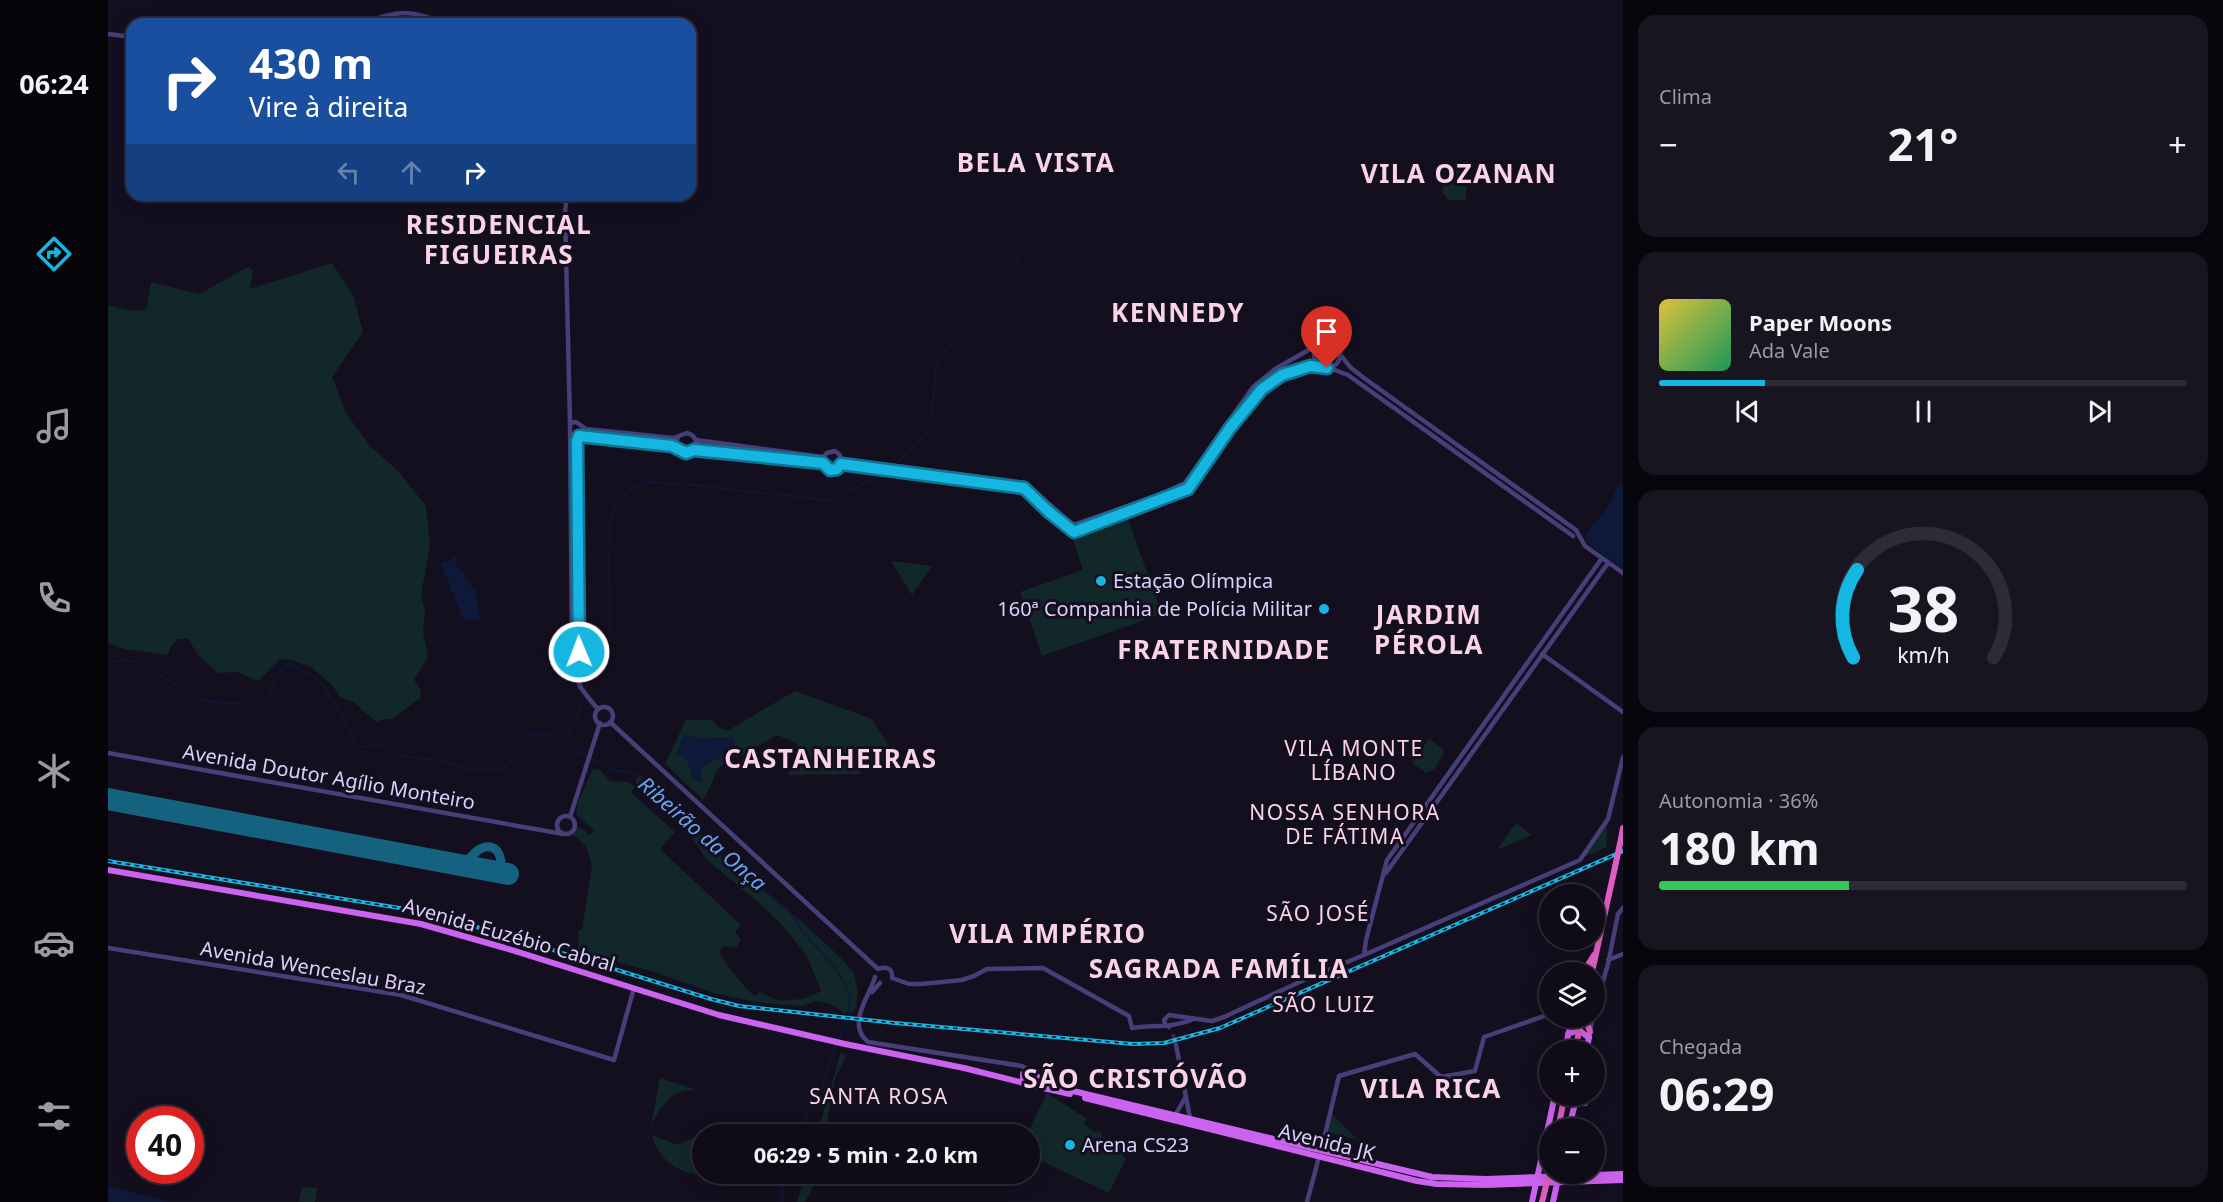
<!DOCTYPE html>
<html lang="pt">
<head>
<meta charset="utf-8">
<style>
	body { margin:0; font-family:"Noto Sans",sans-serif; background:#181420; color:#f1f3f6; height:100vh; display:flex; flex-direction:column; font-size:22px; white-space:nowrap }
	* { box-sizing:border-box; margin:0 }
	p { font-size:20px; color:#9b9ba1 }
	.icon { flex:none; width:33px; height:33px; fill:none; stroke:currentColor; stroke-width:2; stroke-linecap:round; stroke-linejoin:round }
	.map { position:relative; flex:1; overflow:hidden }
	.drawer { display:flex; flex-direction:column; gap:15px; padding:15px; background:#08060d; width:600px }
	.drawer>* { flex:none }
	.guide { position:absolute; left:18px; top:18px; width:570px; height:183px; border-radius:18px; box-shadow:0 3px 15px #0003,0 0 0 2px #2f2b36; background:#1a4fa0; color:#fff; overflow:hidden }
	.buttons { position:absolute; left:1431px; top:884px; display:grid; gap:12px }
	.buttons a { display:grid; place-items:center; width:66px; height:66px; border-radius:50%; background:#0f0b17; box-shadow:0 3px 15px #0003,0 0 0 2px #2f2b36; font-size:30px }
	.speed { position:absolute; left:18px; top:1106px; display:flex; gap:12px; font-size:30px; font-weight:700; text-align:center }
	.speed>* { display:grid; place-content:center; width:78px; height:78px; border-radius:50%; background:#0f0b17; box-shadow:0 3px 15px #0003,0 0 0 2px #2f2b36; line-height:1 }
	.speed .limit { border:9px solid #d22; background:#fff; color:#111 }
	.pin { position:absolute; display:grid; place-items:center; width:51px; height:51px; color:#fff; margin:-62px -26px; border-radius:50% 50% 50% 0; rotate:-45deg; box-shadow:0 0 6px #0007 }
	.pin .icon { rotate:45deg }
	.me { position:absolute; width:66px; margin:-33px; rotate:359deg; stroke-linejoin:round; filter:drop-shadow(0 0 4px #0008) }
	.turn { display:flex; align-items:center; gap:21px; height:126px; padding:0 24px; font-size:27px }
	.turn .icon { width:78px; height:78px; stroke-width:2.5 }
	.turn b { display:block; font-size:42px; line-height:51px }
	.lanes { display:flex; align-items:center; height:57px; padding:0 24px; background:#0003; justify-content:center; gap:30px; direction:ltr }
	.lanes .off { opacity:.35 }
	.big { font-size:45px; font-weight:700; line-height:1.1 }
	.drawer .widget { flex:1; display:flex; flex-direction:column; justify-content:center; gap:9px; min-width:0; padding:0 21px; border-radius:18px; background:#181420 }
	.drawer .dial { align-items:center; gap:0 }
	.dial svg { height:156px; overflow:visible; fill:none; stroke:#2f2b36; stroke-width:7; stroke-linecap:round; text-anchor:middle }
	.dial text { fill:#f1f3f6; stroke:none }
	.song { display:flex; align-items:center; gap:18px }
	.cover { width:72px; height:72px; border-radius:9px; background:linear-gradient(135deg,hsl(50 70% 55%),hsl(150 70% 35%)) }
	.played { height:6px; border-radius:3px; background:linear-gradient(90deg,#16b6e2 20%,#2f2b36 20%) }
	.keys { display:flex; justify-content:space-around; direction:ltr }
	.heat { display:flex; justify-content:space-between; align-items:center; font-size:33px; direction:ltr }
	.charge { height:9px; border-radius:4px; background:linear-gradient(90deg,#34c759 36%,#2f2b36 0) }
	.trip { position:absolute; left:584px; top:1124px; width:348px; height:60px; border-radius:30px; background:#0f0b17; box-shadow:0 3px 15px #0003,0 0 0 2px #2f2b36; font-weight:700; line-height:60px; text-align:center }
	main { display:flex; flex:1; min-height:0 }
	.menu { display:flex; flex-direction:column; width:108px; justify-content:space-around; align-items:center; background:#060409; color:#9b9ba1 }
	.menu .icon { width:42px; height:42px }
	.menu .active { color:#16b6e2 }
	.menu b { font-size:27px; color:#f1f3f6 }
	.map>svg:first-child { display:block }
	.green { fill:#122729; fill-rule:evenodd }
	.water { fill:#0e1839 }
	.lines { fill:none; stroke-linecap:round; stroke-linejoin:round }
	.stream { stroke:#0e1839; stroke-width:1.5 }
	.taxiway { stroke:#156280; stroke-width:9 }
	.runway { stroke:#156280; stroke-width:22 }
	.tertiary-tunnel { stroke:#322c40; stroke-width:4.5; stroke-dasharray:4.5 2; stroke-linecap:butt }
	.tertiary { stroke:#483e7a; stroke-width:4.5 }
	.primary { stroke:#cc63f0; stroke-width:6 }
	.trunk { stroke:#de5ec0; stroke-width:6 }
	.rail-casing { stroke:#16b6e2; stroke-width:4 }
	.rail { stroke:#140f1f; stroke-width:1.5; stroke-dasharray:4.5; stroke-linecap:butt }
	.trunk-bridge { stroke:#de5ec0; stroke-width:6 }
	.route-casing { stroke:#0e7693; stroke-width:15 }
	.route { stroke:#16b6e2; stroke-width:10 }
	.poi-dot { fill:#16b6e2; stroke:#140f1f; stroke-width:2 }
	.labels { text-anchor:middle; stroke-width:6; stroke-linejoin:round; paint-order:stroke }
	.poi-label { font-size:20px; fill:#dbd1fb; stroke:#140f1f; text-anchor:start }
	.street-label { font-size:20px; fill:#dbd1fb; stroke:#140f1f }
	.neighbourhood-label { font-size:21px; letter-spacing:1.5px; fill:#fbd3e8; stroke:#140f1f }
	.water-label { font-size:21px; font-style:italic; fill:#69a2f1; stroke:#140f1f }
	.district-label { font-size:26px; font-weight:bold; letter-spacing:1.5px; fill:#fbd3e8; stroke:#140f1f }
</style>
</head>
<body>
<main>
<nav class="menu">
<b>06:24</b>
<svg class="icon active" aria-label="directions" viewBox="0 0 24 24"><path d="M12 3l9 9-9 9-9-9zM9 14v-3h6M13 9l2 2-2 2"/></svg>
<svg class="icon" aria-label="music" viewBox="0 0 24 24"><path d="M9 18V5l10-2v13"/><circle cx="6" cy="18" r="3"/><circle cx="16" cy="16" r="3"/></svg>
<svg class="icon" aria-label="phone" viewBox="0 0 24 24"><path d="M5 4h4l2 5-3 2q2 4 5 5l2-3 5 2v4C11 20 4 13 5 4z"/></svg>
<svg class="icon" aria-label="climate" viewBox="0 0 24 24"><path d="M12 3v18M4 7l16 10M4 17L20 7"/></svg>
<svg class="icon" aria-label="car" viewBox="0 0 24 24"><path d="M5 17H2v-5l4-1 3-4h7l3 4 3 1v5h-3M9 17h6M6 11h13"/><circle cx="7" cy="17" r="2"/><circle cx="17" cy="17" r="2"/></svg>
<svg class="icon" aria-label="filters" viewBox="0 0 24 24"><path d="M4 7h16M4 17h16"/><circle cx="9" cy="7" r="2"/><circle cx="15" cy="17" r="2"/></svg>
</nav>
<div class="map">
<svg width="1515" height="1202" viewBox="0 0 1515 1202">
	<rect width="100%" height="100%" fill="#140f1f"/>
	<path class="green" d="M1354 165 1357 166 1359 169 1358 200H1340L1335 193C1334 179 1342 171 1354 165Z
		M224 263 246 297 255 332 224 377 238 413 262 446 292 473 318 506 322 544 313 595 317 612 315 632 320 657 306 680 313 690 312 698 284 719H276L268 722 244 701 233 698 223 684 203 667 183 660 172 659 150 681 129 672 110 673 91 656 80 639H69L62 648 60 655 16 649 0 643V305C12 308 28 314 39 308L43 282 91 294 140 267 145 271 142 289Z
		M1209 354a10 10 0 1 1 20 0a10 10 0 1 1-20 0Z
		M1020 519 1054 614 934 656 912 592 975 570 964 537Z
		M783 561 824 566 804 595Z
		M687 691 764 719 784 751 781 757 772 761 757 762 752 774 680 775 690 747 687 742 669 735 629 758 627 756 612 767 607 773 605 781 595 800 557 764 578 720H605C608 727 613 730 621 730Z
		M1321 739 1335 749 1336 753 1326 769 1318 773 1304 763Z
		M485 769 492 770 502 781 520 782 528 787V780L532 775 587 825 622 865 686 915 732 957 746 973 750 993 748 1007 745 1012 736 1013 723 1004 708 1001 694 1006 646 1002 606 993 546 972 484 955 470 949 471 930H474L484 866 478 846 463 833 470 827 475 829 481 835 486 831 468 814 470 802ZM528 787 583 836 598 859 650 902 675 926 699 956 713 991C702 998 683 1002 670 1000 664 999 658 994 652 992L647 997C637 987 617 965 611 950L615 946 629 947 633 940 627 932 633 925 552 849 567 832 522 792Z
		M1408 823 1424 835 1389 850Z
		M1499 823V847L1476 857Z
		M733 1052 738 1056 727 1079 717 1134H709Z
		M552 1078 589 1090C565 1087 552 1106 543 1126Z
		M939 1093 979 1119 975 1123 988 1133 990 1131 1018 1159 1001 1193 921 1155V1134H919Z
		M1224 1114 1250 1140 1219 1132Z
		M606 1128 609 1134H594V1173H601C577 1179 549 1160 544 1135L570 1145Z
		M698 1173H710L709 1179 697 1202H689Z
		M194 1187 209 1188 207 1202H191Z"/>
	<path class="water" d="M1515 484V569L1481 545 1478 539V533L1496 513 1509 488Z
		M347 556 349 566 368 591 372 620 356 621 332 562H339Z
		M576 735 591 738 625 737C628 743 628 748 623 753L596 765 592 775 595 779 591 782C577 775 586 755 568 754Z
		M0 1186 61 1202H0Z"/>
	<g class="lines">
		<path class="stream" d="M905 267 910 257 922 248
			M857 328 882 299
			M824 414 828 369 831 358 853 332
			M792 460C804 450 819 436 824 419
			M576 484 663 494
			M669 494 718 500 725 498
			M730 496 771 476
			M502 545V519L506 506 515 495 537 482 571 484
			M0 664C33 648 64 689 93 699 107 704 121 704 135 703L142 711 161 698 169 675 180 663 210 679 228 705 250 748 263 745 277 746 292 756 337 761 360 770 394 769 405 760 420 734H436L448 738 457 745 506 770 529 774 583 821 601 842 683 913 694 931 725 965 737 984 742 996 740 1017 730 1039
			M478 688 485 670 499 650 502 640 501 551
			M458 743 475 699
			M686 1134 711 1098 728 1044
			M674 1202 675 1173"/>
		<path class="taxiway" d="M350 864C364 861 364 852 374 848 391 842 395 860 392 872"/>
		<path class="runway" d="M0 799 400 874"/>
		<path class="tertiary-tunnel" d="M1065 1034 1068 1045"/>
		<path class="tertiary" d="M257 24C290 8 306 11 340 24
			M0 34 24 37
			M459 195 457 212 462 423 464 660C466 682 476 693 490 709
			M1218 342 1235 325
			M1206 355a13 13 0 1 1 26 0a13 13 0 1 1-26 0Z
			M1231 348 1230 341 1238 328
			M1232 354 1242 367 1256 378 1468 530 1477 546 1515 573
			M1219 367 1240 375 1465 536
			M462 423 468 422 478 429 565 438 579 433 584 435 588 440 586 450 577 453 571 450 568 445 570 437
			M471 436 569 448
			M470 437 472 687
			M588 440 715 457
			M586 450 715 463
			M715 457 719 453 727 451 731 454 734 461
			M734 459 917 483 965 525 1048 496 1077 483 1145 387 1167 369 1213 343
			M715 463 722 470 729 469 733 464
			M733 464 916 488 966 532 1081 489 1122 428 1154 389 1174 375 1202 366 1215 367
			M1434 654 1515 712
			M487 716a9 9 0 1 1 18 0a9 9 0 1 1-18 0Z
			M502 722 770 969
			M0 753 455 834
			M449 825a9 9 0 1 1 18 0a9 9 0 1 1-18 0Z
			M462 817 492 723
			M1278 873 1500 563
			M0 948 293 995 506 1060 526 988
			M1256 955 1258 940 1279 860 1494 558
			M1500 960 1515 954
			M770 969C778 966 785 968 784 978
			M767 977C761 998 738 1024 760 1042L914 1066 922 1071
			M784 978 801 984H813L854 980 866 976 879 969 935 968 1021 1016 1024 1028C1045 1025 1066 1028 1085 1019
			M764 992 772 983
			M1486 1012 1500 964 1510 914 1515 908
			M1061 1027 1057 1024 1056 1020 1061 1015 1104 1021 1116 1017 1196 980 1256 955 1472 860 1500 819 1515 757
			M1482 1032 1485 1017
			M1068 1045 1082 1118
			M1068 1114 1078 1096
			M1213 1151 1231 1076 1307 1054 1333 1077 1367 1071 1376 1037 1442 1014
			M1199 1202 1211 1157"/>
		<path class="primary" d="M0 870 313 924 397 948 611 1015 737 1044 856 1068 916 1083
			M1460 1034 1471 1030 1481 1038
			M1457 1050 1464 1017
			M1479 1050 1481 1036
			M927 1074 928 1079 925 1084 918 1085 915 1082V1074L922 1071 940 1085 1324 1177 1378 1179 1515 1174
			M922 1085 962 1094
			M977 1098 1309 1181 1329 1184 1378 1185 1515 1180
			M1467 1103 1472 1101 1477 1103
			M1461 1128 1469 1095
			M1424 1202 1447 1095
			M1445 1202 1450 1179"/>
		<path class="trunk" d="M1513 839 1515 828
			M1478 968 1486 955
			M1484 972 1507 867
			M1477 1017 1482 1032
			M1467 1050 1474 1017
			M1450 1128 1457 1095
			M1434 1202 1437 1190"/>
		<g class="rail-casing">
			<path id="rail" d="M0 861 310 911 383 931 603 999 631 1006 787 1023 1025 1044 1056 1043 1112 1028 1515 851"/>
		</g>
		<use href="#rail" class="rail"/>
		<path class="trunk-bridge" d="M1507 867 1513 839
			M1437 1190 1442 1167"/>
	</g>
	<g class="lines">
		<g class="route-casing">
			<path id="route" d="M471 652 469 441 471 436 564 446 578 453 586 450 715 463 722 470 729 469 733 464 916 488 941 512 966 532 1080 489 1122 428 1154 389 1174 375 1190 370 1202 366 1219 368"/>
		</g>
		<use href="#route" class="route"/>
	</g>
	<g class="poi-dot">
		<circle cx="993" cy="581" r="6"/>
		<circle cx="1216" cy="609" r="6"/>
		<circle cx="962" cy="1145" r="6"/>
	</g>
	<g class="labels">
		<g class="poi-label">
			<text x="1005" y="588">Estação Olímpica</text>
			<text x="1204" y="616" text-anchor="end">160ª Companhia de Polícia Militar</text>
			<text x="974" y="1152">Arena CS23</text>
		</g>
		<g class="street-label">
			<text transform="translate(221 777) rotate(10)" y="7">Avenida Doutor Agílio Monteiro</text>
			<text transform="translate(401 935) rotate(16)" y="7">Avenida Euzébio Cabral</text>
			<text transform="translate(205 968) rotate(10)" y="7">Avenida Wenceslau Braz</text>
			<text transform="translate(1219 1142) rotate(14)" y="7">Avenida JK</text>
		</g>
		<g class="neighbourhood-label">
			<text x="1246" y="756">VILA MONTE<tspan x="1246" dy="24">LÍBANO</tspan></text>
			<text x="1237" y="820">NOSSA SENHORA<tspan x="1237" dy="24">DE FÁTIMA</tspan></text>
			<text x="1210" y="921">SÃO JOSÉ</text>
			<text x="1216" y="1012">SÃO LUIZ</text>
			<text x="771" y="1104">SANTA ROSA</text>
		</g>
		<g class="water-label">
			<text transform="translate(594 834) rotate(41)" y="7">Ribeirão da Onça</text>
		</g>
		<g class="district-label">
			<text x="928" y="172">BELA VISTA</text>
			<text x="1351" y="183">VILA OZANAN</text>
			<text x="391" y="234">RESIDENCIAL<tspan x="391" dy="30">FIGUEIRAS</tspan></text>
			<text x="1070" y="322">KENNEDY</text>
			<text x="1321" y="624">JARDIM<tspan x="1321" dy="30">PÉROLA</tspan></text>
			<text x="1116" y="659">FRATERNIDADE</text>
			<text x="723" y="768">CASTANHEIRAS</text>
			<text x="940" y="943">VILA IMPÉRIO</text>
			<text x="1111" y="978">SAGRADA FAMÍLIA</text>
			<text x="1028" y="1088">SÃO CRISTÓVÃO</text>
			<text x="1323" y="1098">VILA RICA</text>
		</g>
	</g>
</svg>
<div class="buttons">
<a><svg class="icon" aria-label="search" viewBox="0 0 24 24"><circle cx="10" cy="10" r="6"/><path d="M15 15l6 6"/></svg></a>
<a><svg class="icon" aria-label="layers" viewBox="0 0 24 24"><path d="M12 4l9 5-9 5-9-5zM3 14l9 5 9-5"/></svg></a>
<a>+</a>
<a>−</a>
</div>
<div class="speed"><div class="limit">40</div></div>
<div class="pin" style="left:1219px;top:368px;background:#d93025"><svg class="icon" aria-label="arrive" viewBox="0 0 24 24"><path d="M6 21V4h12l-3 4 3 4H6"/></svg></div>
<svg class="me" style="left:471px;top:652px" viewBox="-20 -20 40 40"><circle r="17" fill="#16b6e2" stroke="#fff" stroke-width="3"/><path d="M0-11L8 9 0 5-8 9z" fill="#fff"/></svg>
<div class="trip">06:29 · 5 min · 2.0 km</div>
<div class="guide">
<div class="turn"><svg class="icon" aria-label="right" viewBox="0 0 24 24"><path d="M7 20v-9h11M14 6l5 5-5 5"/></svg><div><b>430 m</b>Vire à direita</div></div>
<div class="lanes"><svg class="icon off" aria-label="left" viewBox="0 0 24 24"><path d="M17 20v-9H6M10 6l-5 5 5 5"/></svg><svg class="icon off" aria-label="ahead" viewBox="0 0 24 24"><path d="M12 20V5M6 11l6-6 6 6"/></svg><svg class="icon" aria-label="right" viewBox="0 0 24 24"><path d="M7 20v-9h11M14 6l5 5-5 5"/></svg></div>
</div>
</div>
<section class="drawer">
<div class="widget"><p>Clima</p>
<div class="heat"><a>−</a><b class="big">21°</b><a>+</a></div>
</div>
<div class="widget">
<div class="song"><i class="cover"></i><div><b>Paper Moons</b><p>Ada Vale</p></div></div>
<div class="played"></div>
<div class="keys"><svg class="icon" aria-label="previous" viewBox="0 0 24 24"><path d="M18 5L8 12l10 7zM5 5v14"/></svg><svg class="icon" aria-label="pause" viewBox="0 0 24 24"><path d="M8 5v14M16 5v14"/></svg><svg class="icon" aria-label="next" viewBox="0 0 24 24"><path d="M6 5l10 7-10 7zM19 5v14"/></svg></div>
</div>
<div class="widget dial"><svg viewBox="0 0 100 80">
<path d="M14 69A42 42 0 1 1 86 69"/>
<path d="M14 69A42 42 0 0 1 16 24" stroke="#16b6e2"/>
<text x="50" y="56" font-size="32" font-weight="700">38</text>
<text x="50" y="72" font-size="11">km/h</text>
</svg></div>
<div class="widget"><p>Autonomia · 36%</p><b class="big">180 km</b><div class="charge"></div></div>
<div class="widget"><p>Chegada</p><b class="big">06:29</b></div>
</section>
</main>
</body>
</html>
